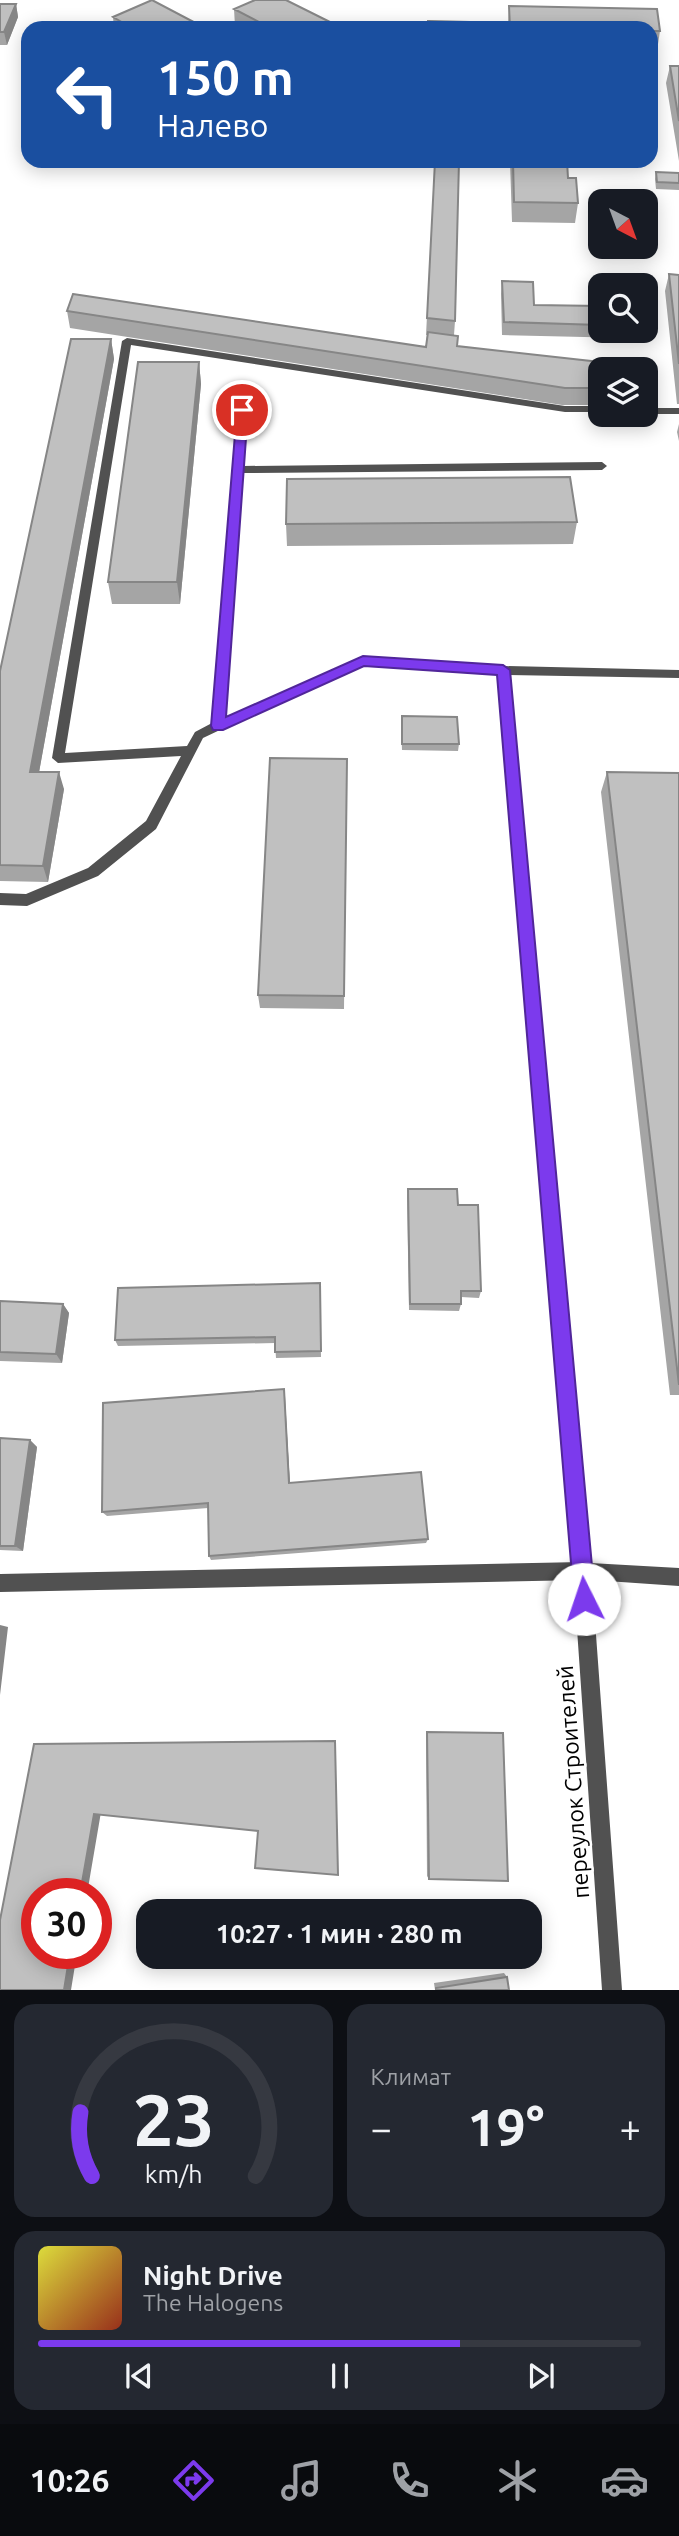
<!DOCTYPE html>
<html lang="ru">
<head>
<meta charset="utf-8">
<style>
	body { margin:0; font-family:Ubuntu,sans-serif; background:#242831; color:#f1f3f6; height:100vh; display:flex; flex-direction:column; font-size:26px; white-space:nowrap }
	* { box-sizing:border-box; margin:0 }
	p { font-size:23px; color:#9ea1a6 }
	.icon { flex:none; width:38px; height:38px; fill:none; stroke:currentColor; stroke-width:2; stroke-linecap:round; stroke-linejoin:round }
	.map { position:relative; height:1990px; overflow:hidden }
	.panel { display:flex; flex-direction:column; gap:14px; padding:14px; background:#0d0f14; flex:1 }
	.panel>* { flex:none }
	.top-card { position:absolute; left:21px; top:21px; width:637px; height:147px; border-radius:21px; box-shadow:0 4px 18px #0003; background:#1a4fa0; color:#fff; overflow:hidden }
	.needle { width:46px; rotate:139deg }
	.tools { position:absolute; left:588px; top:189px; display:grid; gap:14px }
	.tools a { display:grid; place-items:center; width:70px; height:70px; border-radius:14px; background:#171b24; box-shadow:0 4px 18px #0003; font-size:35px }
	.speed { position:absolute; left:21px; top:1878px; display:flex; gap:14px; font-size:35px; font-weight:700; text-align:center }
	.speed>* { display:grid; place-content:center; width:91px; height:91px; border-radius:50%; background:#171b24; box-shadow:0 4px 18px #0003; line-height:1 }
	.speed .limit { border:10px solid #d22; background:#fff; color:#111 }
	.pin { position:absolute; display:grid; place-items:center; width:60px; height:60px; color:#fff; margin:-30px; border:4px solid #fff; border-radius:50%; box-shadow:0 2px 7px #0007 }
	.me { position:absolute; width:77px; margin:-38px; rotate:356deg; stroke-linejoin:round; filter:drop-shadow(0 0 5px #0008) }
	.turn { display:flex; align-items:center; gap:24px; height:147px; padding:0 21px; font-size:32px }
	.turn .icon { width:91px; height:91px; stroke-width:2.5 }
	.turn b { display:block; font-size:49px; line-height:60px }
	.big { font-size:52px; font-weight:700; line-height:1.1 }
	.panel .card { flex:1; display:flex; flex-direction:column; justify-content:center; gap:10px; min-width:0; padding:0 24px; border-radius:21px; background:#242831 }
	.panel .dial { align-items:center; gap:0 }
	.dial svg { height:182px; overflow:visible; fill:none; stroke:#363941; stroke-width:7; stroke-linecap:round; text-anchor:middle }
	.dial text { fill:#f1f3f6; stroke:none }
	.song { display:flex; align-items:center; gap:21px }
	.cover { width:84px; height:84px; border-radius:10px; background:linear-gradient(135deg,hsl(60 70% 55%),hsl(10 70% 35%)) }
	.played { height:7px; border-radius:4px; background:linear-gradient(90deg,#7c3aed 70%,#363941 70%) }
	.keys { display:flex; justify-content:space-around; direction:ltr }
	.heat { display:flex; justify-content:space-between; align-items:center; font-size:38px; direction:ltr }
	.panel .tiles { flex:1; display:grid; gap:14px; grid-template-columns:1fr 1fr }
	.card:last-child { grid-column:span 2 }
	.trip { position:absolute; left:136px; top:1899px; width:406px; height:70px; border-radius:21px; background:#171b24; box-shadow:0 4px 18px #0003; font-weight:700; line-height:70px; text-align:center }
	.dock { display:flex; height:112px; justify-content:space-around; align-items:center; background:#090b0e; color:#9ea1a6 }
	.dock .icon { width:49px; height:49px }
	.dock .current { color:#7c3aed }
	.dock b { font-size:32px; color:#f1f3f6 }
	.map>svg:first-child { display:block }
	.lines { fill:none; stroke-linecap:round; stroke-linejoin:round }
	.lane { fill:#515151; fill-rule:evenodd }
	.street { fill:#515151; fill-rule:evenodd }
	.wall { fill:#a5a5a5 }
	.shaded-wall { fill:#868686 }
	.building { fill:#c0c0c0; stroke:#868686; stroke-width:2 }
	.route { fill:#7c3aed; stroke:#51269a; stroke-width:2 }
	.labels { text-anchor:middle; stroke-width:5; stroke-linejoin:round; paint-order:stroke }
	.near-street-label { font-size:23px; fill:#000; stroke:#fff }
</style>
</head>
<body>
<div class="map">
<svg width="679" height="1990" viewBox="0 0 679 1990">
	<rect width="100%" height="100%" fill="#fff"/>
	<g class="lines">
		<path class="lane" d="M127 338 565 406H600V412H565L131 345 65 753 187 746 195 732 212 723 238 408 242 407 247 410 243 466 602 462 607 466 602 470 243 473 225 718 363 657 503 666 507 667V673L364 665 222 729 203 738 156 829 98 876 27 906 0 905V893L26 894 88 868 146 821 181 756 58 763 52 758 122 341Z
			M646 408H679V414H646Z
			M582 1562 588 1565 591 1571 588 1577 582 1580 0 1592V1574Z"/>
		<path class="street" d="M503 666 679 670V678L509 675 590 1563 679 1568V1586L592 1580 622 1990H602L573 1571 497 670Z"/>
	</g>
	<path class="wall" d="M0 4H16L18 17 7 45H0Z
		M509 6 657 9 660 31 658 44H651V28H508Z
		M234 9 342 28H238L235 26Z
		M113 17 205 28H114Z
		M670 66H679V161L666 83Z
		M435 161 455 321 454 335 457 346 600 369V405H562L70 328 67 311 426 347 427 335H426Z
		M510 161H567L568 178 578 203 575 223 512 222Z
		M656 172 679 173V190L656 189 655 179Z
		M669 274 679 275V404H677L665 291Z
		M502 281 534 305 600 306V331H630L628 338 502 335 501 294Z
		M111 339 114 359 39 772 64 789 48 882 0 881V671Z
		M199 362 201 384 180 604H112L108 582Z
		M679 424V441L677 432Z
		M577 522 573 544 287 546 286 524Z
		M401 723 459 744 458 751 402 750Z
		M347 759 344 1009 260 1008 258 995Z
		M607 772 679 773V1395H670L601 792Z
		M408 1189 458 1205 481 1291 479 1298 461 1297V1304L459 1311 409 1310 407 1196Z
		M320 1283 321 1357 276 1358 275 1343 118 1346 115 1340Z
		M0 1301 63 1304 69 1313 62 1363 0 1361Z
		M284 1389 290 1483 428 1539 426 1543 211 1560 209 1556 208 1508 107 1516 102 1512Z
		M0 1438 30 1440 37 1447 23 1551 0 1550Z
		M426 1732 503 1733 429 1879 427 1876Z
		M504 1973 507 1977 509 1990H435L434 1983Z"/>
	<path class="shaded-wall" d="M16 4 18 17 7 45 4 32Z
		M111 339 114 359 36 789 30 772Z
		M199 362 201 384 180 604 177 582Z
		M59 772 64 789 48 882 43 866Z
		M63 1304 69 1313 62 1363 56 1354Z
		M284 1389 285 1396 290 1488 289 1483Z
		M30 1440 37 1447 23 1551 15 1546Z
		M0 1625 8 1627 0 1695Z
		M101 1812 87 1894H80L94 1814Z
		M70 1953H77L71 1990H64Z"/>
	<path class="building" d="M152 0 205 28H132L113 17Z
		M255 0H286L342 28H243L257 21 234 9Z
		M0 4H16L4 32H0Z
		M509 6 657 9 660 31H651V28H510Z
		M428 21 470 22V28H428Z
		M670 66H679V121Z
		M435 161H459L455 321 427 318Z
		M513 161H567L568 178H576L578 203 514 202Z
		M656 172 679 173V183L657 182Z
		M669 274 679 275V364Z
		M502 281 533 282 534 305 600 306V325L504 322Z
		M73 294 426 347 428 332 458 336 457 346 636 366 637 369H600V388H565L67 311Z
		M71 339H111L30 772H59L43 866 0 865V671Z
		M138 362H199L177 582H108Z
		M570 477 577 522 286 524 287 479Z
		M402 716 457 717 459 744H402Z
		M270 758 347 759 344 996 258 995Z
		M607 772 679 773V1385Z
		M408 1189H457L458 1205H478L481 1291H461V1304H410Z
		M320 1283 321 1351 275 1352V1337L115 1340 118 1288Z
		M0 1301 63 1304 56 1354 0 1352Z
		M284 1389 289 1483 421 1472 428 1539 209 1556 208 1503 102 1512 103 1403Z
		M0 1438 30 1440 15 1546H0Z
		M427 1732 503 1733 508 1881 429 1879Z
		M335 1741 338 1875 255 1868 258 1831 94 1814 80 1894H37V1953H70L64 1990H0V1920L34 1744Z
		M507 1977 509 1990H436V1988Z"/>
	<path class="route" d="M242 407 248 410 226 717 363 656 503 665 510 670 595 1599 592 1606 584 1609 577 1606 574 1599 497 675 364 666 223 730H213L211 726 237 410Z"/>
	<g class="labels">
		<g class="near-street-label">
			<text transform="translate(573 1782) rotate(-94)" y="8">переулок Строителей</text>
		</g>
	</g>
</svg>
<div class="tools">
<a><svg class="needle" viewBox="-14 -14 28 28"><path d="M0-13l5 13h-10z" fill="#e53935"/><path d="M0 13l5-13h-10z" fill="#9ea1a6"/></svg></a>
<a><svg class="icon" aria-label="search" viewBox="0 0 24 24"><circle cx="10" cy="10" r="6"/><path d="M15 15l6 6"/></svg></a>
<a><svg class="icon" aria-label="layers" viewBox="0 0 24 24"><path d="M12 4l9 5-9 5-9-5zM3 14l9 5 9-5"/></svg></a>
</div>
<div class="speed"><div class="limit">30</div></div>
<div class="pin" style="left:242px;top:410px;background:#d93025"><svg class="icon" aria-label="arrive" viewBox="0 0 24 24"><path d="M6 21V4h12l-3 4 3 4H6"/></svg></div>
<svg class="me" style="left:584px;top:1599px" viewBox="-20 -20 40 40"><circle r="19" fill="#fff"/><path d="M0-13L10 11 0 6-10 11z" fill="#7c3aed"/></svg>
<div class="trip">10:27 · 1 мин · 280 m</div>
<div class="top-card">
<div class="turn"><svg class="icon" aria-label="left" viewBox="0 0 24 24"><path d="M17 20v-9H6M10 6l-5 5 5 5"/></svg><div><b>150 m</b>Налево</div></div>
</div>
</div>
<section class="panel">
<div class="tiles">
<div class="card dial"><svg viewBox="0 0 100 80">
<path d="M14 69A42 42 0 1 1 86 69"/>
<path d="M14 69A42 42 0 0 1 9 41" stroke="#7c3aed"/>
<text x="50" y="56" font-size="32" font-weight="700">23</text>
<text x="50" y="72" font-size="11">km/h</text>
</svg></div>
<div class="card"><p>Климат</p>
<div class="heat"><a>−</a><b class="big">19°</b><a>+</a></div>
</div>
<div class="card">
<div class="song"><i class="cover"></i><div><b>Night Drive</b><p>The Halogens</p></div></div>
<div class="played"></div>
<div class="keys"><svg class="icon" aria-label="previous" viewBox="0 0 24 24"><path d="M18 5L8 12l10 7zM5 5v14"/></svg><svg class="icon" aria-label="pause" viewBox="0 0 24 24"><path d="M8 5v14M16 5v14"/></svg><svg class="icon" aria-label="next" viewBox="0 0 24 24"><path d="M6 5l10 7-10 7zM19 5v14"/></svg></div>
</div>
</div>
</section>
<nav class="dock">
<b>10:26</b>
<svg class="icon current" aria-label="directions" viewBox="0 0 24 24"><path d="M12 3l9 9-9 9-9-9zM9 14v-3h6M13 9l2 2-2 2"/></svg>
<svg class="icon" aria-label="music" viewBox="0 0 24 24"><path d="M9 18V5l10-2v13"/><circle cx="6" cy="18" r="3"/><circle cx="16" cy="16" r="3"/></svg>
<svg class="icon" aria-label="phone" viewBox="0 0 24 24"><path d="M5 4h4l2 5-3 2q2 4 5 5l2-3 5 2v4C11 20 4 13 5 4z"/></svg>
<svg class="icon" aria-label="climate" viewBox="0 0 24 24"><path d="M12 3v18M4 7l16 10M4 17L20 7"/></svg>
<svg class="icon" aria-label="car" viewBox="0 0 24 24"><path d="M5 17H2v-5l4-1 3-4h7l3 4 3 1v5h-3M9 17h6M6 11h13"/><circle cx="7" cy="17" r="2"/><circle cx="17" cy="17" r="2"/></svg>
</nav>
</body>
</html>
